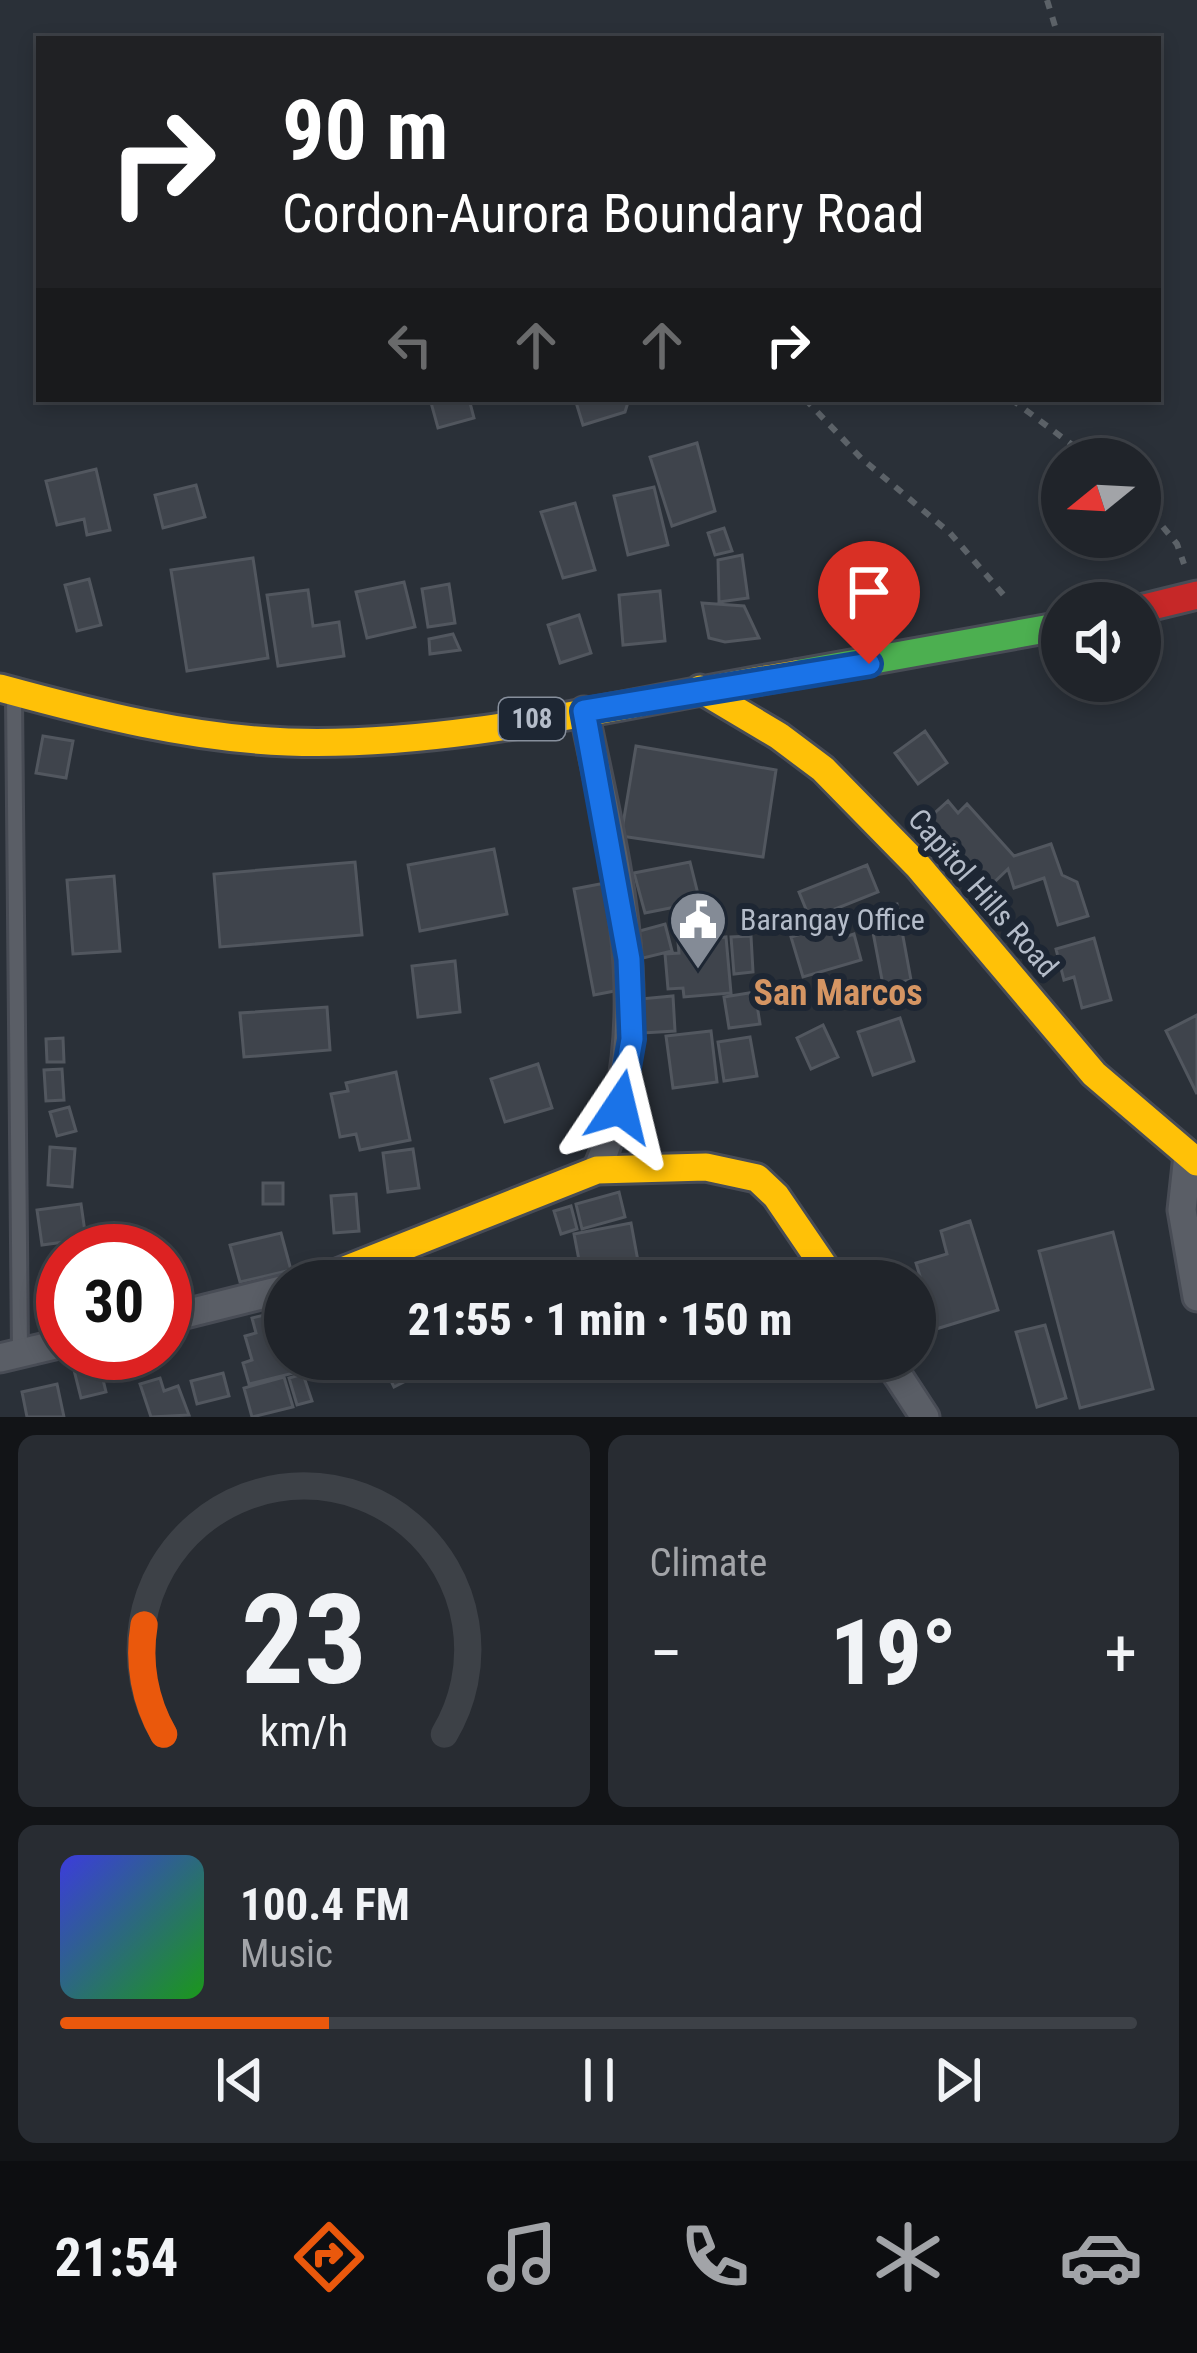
<!DOCTYPE html>
<html lang="en">
<head>
<meta charset="utf-8">
<style>
	body { margin:0; font-family:"Roboto Condensed",sans-serif; background:#282c32; color:#f1f3f6; height:100vh; display:flex; flex-direction:column; font-size:45px; white-space:nowrap }
	* { box-sizing:border-box; margin:0 }
	p { font-size:39px; color:#a2a4a8 }
	.icon { flex:none; width:66px; height:66px; fill:none; stroke:currentColor; stroke-width:2; stroke-linecap:round; stroke-linejoin:round }
	.map { position:relative; height:1417px; overflow:hidden }
	.sheet { display:flex; flex-direction:column; gap:18px; padding:18px; background:#121417; flex:1 }
	.sheet>* { flex:none }
	.top-card { position:absolute; left:36px; top:36px; width:1125px; height:366px; border-radius:0px; box-shadow:0 6px 18px #0003,0 0 0 3px #3d4147; background:#202124; color:#fff; overflow:hidden }
	.needle { width:78px; rotate:252deg }
	.fabs { position:absolute; left:1041px; top:438px; display:grid; gap:24px }
	.fabs a { display:grid; place-items:center; width:120px; height:120px; border-radius:50%; background:#20242a; box-shadow:0 6px 18px #0003,0 0 0 3px #3d4147; font-size:60px }
	.speed { position:absolute; left:36px; top:1224px; display:flex; gap:24px; font-size:60px; font-weight:700; text-align:center }
	.speed>* { display:grid; place-content:center; width:156px; height:156px; border-radius:50%; background:#20242a; box-shadow:0 6px 18px #0003,0 0 0 3px #3d4147; line-height:1 }
	.speed .limit { border:18px solid #d22; background:#fff; color:#111 }
	.pin { position:absolute; display:grid; place-items:center; width:102px; height:102px; color:#fff; margin:-123px -51px; border-radius:50% 50% 50% 0; rotate:-45deg; box-shadow:0 0 12px #0007 }
	.pin .icon { rotate:45deg }
	.me { position:absolute; width:132px; margin:-66px; rotate:10deg; stroke-linejoin:round; filter:drop-shadow(0 0 9px #0008) }
	.turn { display:flex; align-items:center; gap:42px; height:252px; padding:0 48px; font-size:54px }
	.turn .icon { width:156px; height:156px; stroke-width:2.5 }
	.turn b { display:block; font-size:84px; line-height:102px }
	.lanes { display:flex; align-items:center; height:114px; padding:0 48px; background:#0003; justify-content:center; gap:60px; direction:ltr }
	.lanes .off { opacity:.35 }
	.big { font-size:90px; font-weight:800; line-height:1.1 }
	.sheet .widget { flex:1; display:flex; flex-direction:column; justify-content:center; gap:18px; min-width:0; padding:0 42px; border-radius:18px; background:#282c32 }
	.sheet .dial { align-items:center; gap:0 }
	.dial svg { height:312px; overflow:visible; fill:none; stroke:#3d4147; stroke-width:7; stroke-linecap:round; text-anchor:middle }
	.dial text { fill:#f1f3f6; stroke:none }
	.song { display:flex; align-items:center; gap:36px }
	.cover { width:144px; height:144px; border-radius:18px; background:linear-gradient(135deg,hsl(240 70% 55%),hsl(120 70% 35%)) }
	.played { height:12px; border-radius:6px; background:linear-gradient(90deg,#ea580c 25%,#3d4147 25%) }
	.keys { display:flex; justify-content:space-around; direction:ltr }
	.heat { display:flex; justify-content:space-between; align-items:center; font-size:66px; direction:ltr }
	.sheet .tiles { flex:1; display:grid; gap:18px; grid-template-columns:1fr 1fr }
	.widget:last-child { grid-column:span 2 }
	.trip { position:absolute; left:264px; top:1260px; width:672px; height:120px; border-radius:60px; background:#20242a; box-shadow:0 6px 18px #0003,0 0 0 3px #3d4147; font-weight:800; line-height:120px; text-align:center }
	.tabs { display:flex; height:192px; justify-content:space-around; align-items:center; background:#0d0e11; color:#a2a4a8 }
	.tabs .icon { width:84px; height:84px }
	.tabs .on { color:#ea580c }
	.tabs b { font-size:54px; color:#f1f3f6 }
	.map>svg:first-child { display:block }
	.building { fill:#3f444c; stroke:#52575f; stroke-width:3 }
	.lines { fill:none; stroke-linecap:round; stroke-linejoin:round }
	.lane-casing { stroke:#484c55; stroke-width:20 }
	.street-casing { stroke:#484c55; stroke-width:33 }
	.fast-casing { stroke:#484c55; stroke-width:33 }
	.slow-casing { stroke:#484c55; stroke-width:33 }
	.jam-casing { stroke:#484c55; stroke-width:33 }
	.path { stroke:#5c6268; stroke-width:6; stroke-dasharray:9 9; stroke-linecap:butt }
	.lane { stroke:#5a5e66; stroke-width:14 }
	.street { stroke:#5a5e66; stroke-width:27 }
	.fast { stroke:#4caf50; stroke-width:27 }
	.slow { stroke:#ffc107; stroke-width:27 }
	.jam { stroke:#c62828; stroke-width:27 }
	.route-casing { stroke:#114b97; stroke-width:30 }
	.route { stroke:#1a73e8; stroke-width:21 }
	.labels { text-anchor:middle; stroke-width:12; stroke-linejoin:round; paint-order:stroke }
	.shield { fill:#1d2633; stroke:#878f9c; stroke-width:3 }
	.shield-label { font-size:27px; font-weight:bold; fill:#b4bcc9 }
	.street-label { font-size:30px; fill:#b4bcc9; stroke:#1d2633 }
	.poi-label { font-size:30px; fill:#b4bcc9; stroke:#1d2633; text-anchor:start }
	.quarter-label { font-size:36px; font-weight:bold; fill:#d59563; stroke:#1d2633 }
</style>
</head>
<body>
<div class="map">
<svg width="1197" height="1417" viewBox="0 0 1197 1417">
	<rect width="100%" height="100%" fill="#2a3038"/>
	<path class="building" d="M430 399H469L474 418 438 428Z
		M575 399H629L625 412 583 425Z
		M697 443 715 511 672 526 650 457Z
		M96 469 110 530 87 535 84 519 57 525 46 481Z
		M196 485 205 517 163 528 155 495Z
		M654 487 668 545 628 555 614 496Z
		M575 503 595 570 563 578 541 512Z
		M724 528 732 551 715 555 708 533Z
		M742 555 748 598 719 602 718 560Z
		M253 558 268 658 187 671 171 570Z
		M89 579 101 625 77 631 65 585Z
		M404 582 415 627 367 638 356 592Z
		M449 584 455 623 428 627 422 589Z
		M308 590 313 626 339 622 344 656 278 666 267 595Z
		M660 591 665 641 623 645 619 595Z
		M702 603 744 606 759 638 725 642 709 638Z
		M579 615 591 653 560 663 548 625Z
		M453 634 460 650 430 654 429 639Z
		M925 731 947 763 918 784 895 753Z
		M43 736 73 741 66 778 36 773Z
		M636 746 776 770 763 857 621 836Z
		M948 801 958 813 967 804 1014 856 1051 844 1062 875 1077 882 1088 916 1058 925 1044 878 1014 888 1008 869 985 891 940 840 934 845 918 828Z
		M494 849 507 914 420 931 408 865Z
		M355 862 362 935 220 947 214 874Z
		M690 862 700 902 645 913 634 873Z
		M867 865 878 892 810 919 799 892Z
		M114 876 120 951 73 954 67 880Z
		M605 883 625 989 594 995 574 889Z
		M897 904 911 980 883 985 872 927 880 926 877 908Z
		M665 924 672 951 639 959 632 933Z
		M835 924 839 939 854 934 861 960 803 977 791 937Z
		M751 936 753 972 734 974 731 937Z
		M726 937 731 993 684 997 683 988 668 989 665 954 679 953 678 942Z
		M1094 938 1111 1000 1082 1008 1074 977 1064 980 1056 949Z
		M455 961 460 1012 418 1017 412 966Z
		M755 992 760 1024 729 1028 724 997Z
		M673 996 675 1031 643 1033 640 999Z
		M327 1007 330 1050 244 1057 240 1013Z
		M1197 1015V1094L1166 1031Z
		M900 1018 914 1061 873 1075 858 1032Z
		M823 1025 838 1057 811 1069 797 1038Z
		M711 1031 717 1082 673 1088 666 1036Z
		M750 1037 757 1076 724 1081 718 1042Z
		M63 1038 64 1062H47L46 1039Z
		M538 1064 552 1108 505 1122 491 1079Z
		M62 1069 64 1100 46 1101 44 1070Z
		M396 1072 410 1140 360 1150 356 1134 340 1137 331 1094 348 1091 346 1083Z
		M69 1107 76 1131 57 1136 50 1112Z
		M50 1147 75 1149 72 1187 48 1185Z
		M413 1149 419 1188 388 1192 383 1153Z
		M263 1183H283V1204H263Z
		M619 1192 625 1217 582 1229 576 1204Z
		M356 1194 359 1231 334 1233 331 1196Z
		M81 1204 86 1239 42 1245 37 1210Z
		M571 1206 577 1229 561 1234 554 1211Z
		M970 1221 998 1310 936 1329 916 1263 947 1254 941 1231Z
		M631 1223 640 1272 583 1281 574 1234Z
		M1113 1232 1153 1389 1080 1408 1039 1251Z
		M281 1233 291 1270 240 1282 230 1245Z
		M281 1311 285 1359H294L298 1372 249 1384 243 1363 252 1360 245 1336 256 1333 252 1318Z
		M1045 1325 1066 1398 1037 1407 1016 1332Z
		M98 1359 106 1392 81 1398 73 1366Z
		M380 1359H416L423 1372 394 1387Z
		M223 1373 229 1396 197 1404 191 1381Z
		M303 1374 312 1401 297 1405 289 1378Z
		M284 1377 293 1407 252 1417 244 1388Z
		M160 1378 164 1391 178 1386 189 1415 151 1417 140 1384Z
		M57 1384 64 1417H27L22 1392Z"/>
	<g class="lines">
		<g class="lane-casing">
			<path id="lane" d="M14 697 20 1352"/>
		</g>
		<g class="street-casing">
			<path id="street" d="M584 711C615 863 661 1021 597 1170
				M1188 1155 1182 1210 1197 1297
				M165 1319 285 1289
				M0 1358 63 1343
				M887 1359 925 1417"/>
		</g>
		<g class="fast-casing">
			<path id="fast" d="M796 674 1062 626"/>
		</g>
		<g class="slow-casing">
			<path id="slow" d="M0 688C95 714 189 738 288 742 457 748 630 701 796 674
				M700 689 779 736 823 769 918 866 1094 1074 1197 1162
				M317 1281 597 1170 706 1167 757 1178 776 1196 834 1281"/>
		</g>
		<g class="jam-casing">
			<path id="jam" d="M1140 609 1197 595"/>
		</g>
		<path class="path" d="M1047 0 1059 39
			M805 399 861 458 950 533 1008 600
			M1011 399 1091 459
			M1140 499 1177 544 1184 564"/>
		<use href="#lane" class="lane"/>
		<use href="#street" class="street"/>
		<use href="#fast" class="fast"/>
		<use href="#slow" class="slow"/>
		<use href="#jam" class="jam"/>
	</g>
	<g class="lines">
		<g class="route-casing">
			<path id="route" d="M620 1107 632 1039 629 959 584 711 869 664"/>
		</g>
		<use href="#route" class="route"/>
	</g>
	<defs>
		<g id="civic-pin" transform="scale(3)"><path d="M0 17L-7.5 6A9.5 9.5 0 1 1 7.5 6Z" fill="#848b96" stroke="#1d2633"/><path d="M-.6-6.5H3V-4.5H.6V-3L4-1V1h2V6H-6V1h2V-1L-.6-3ZM-1.2 2.5V6h2.4V2.5Z" fill="#fff"/></g>
	</defs>
	<g fill-rule="evenodd">
		<use href="#civic-pin" x="698" y="920"/>
	</g>
	<g class="labels">
		<rect class="shield" x="499" y="698" width="66" height="42" rx="9"/>
		<g class="shield-label">
			<text x="532" y="728">108</text>
		</g>
		<g class="street-label">
			<text transform="translate(983 893) rotate(49)" y="10">Capitol Hills Road</text>
		</g>
		<g class="poi-label">
			<text x="740" y="930">Barangay Office</text>
		</g>
		<g class="quarter-label">
			<text x="838" y="1005">San Marcos</text>
		</g>
	</g>
</svg>
<div class="fabs">
<a><svg class="needle" viewBox="-14 -14 28 28"><path d="M0-13l5 13h-10z" fill="#e53935"/><path d="M0 13l5-13h-10z" fill="#a2a4a8"/></svg></a>
<a><svg class="icon" aria-label="sound" viewBox="0 0 24 24"><path d="M4 9h4l5-4v14l-5-4H4zM17 9q2 3 0 6"/></svg></a>
</div>
<div class="speed"><div class="limit">30</div></div>
<div class="pin" style="left:869px;top:664px;background:#d93025"><svg class="icon" aria-label="arrive" viewBox="0 0 24 24"><path d="M6 21V4h12l-3 4 3 4H6"/></svg></div>
<svg class="me" style="left:620px;top:1107px" viewBox="-20 -20 40 40"><path d="M0-17L14 15 0 8-14 15z" fill="#1a73e8" stroke="#fff" stroke-width="4"/></svg>
<div class="trip">21:55 · 1 min · 150 m</div>
<div class="top-card">
<div class="turn"><svg class="icon" aria-label="right" viewBox="0 0 24 24"><path d="M7 20v-9h11M14 6l5 5-5 5"/></svg><div><b>90 m</b>Cordon-Aurora Boundary Road</div></div>
<div class="lanes"><svg class="icon off" aria-label="left" viewBox="0 0 24 24"><path d="M17 20v-9H6M10 6l-5 5 5 5"/></svg><svg class="icon off" aria-label="ahead" viewBox="0 0 24 24"><path d="M12 20V5M6 11l6-6 6 6"/></svg><svg class="icon off" aria-label="ahead" viewBox="0 0 24 24"><path d="M12 20V5M6 11l6-6 6 6"/></svg><svg class="icon" aria-label="right" viewBox="0 0 24 24"><path d="M7 20v-9h11M14 6l5 5-5 5"/></svg></div>
</div>
</div>
<section class="sheet">
<div class="tiles">
<div class="widget dial"><svg viewBox="0 0 100 80">
<path d="M14 69A42 42 0 1 1 86 69"/>
<path d="M14 69A42 42 0 0 1 9 41" stroke="#ea580c"/>
<text x="50" y="56" font-size="32" font-weight="700">23</text>
<text x="50" y="72" font-size="11">km/h</text>
</svg></div>
<div class="widget"><p>Climate</p>
<div class="heat"><a>−</a><b class="big">19°</b><a>+</a></div>
</div>
<div class="widget">
<div class="song"><i class="cover"></i><div><b>100.4 FM</b><p>Music</p></div></div>
<div class="played"></div>
<div class="keys"><svg class="icon" aria-label="previous" viewBox="0 0 24 24"><path d="M18 5L8 12l10 7zM5 5v14"/></svg><svg class="icon" aria-label="pause" viewBox="0 0 24 24"><path d="M8 5v14M16 5v14"/></svg><svg class="icon" aria-label="next" viewBox="0 0 24 24"><path d="M6 5l10 7-10 7zM19 5v14"/></svg></div>
</div>
</div>
</section>
<nav class="tabs">
<b>21:54</b>
<svg class="icon on" aria-label="directions" viewBox="0 0 24 24"><path d="M12 3l9 9-9 9-9-9zM9 14v-3h6M13 9l2 2-2 2"/></svg>
<svg class="icon" aria-label="music" viewBox="0 0 24 24"><path d="M9 18V5l10-2v13"/><circle cx="6" cy="18" r="3"/><circle cx="16" cy="16" r="3"/></svg>
<svg class="icon" aria-label="phone" viewBox="0 0 24 24"><path d="M5 4h4l2 5-3 2q2 4 5 5l2-3 5 2v4C11 20 4 13 5 4z"/></svg>
<svg class="icon" aria-label="climate" viewBox="0 0 24 24"><path d="M12 3v18M4 7l16 10M4 17L20 7"/></svg>
<svg class="icon" aria-label="car" viewBox="0 0 24 24"><path d="M5 17H2v-5l4-1 3-4h7l3 4 3 1v5h-3M9 17h6M6 11h13"/><circle cx="7" cy="17" r="2"/><circle cx="17" cy="17" r="2"/></svg>
</nav>
</body>
</html>
